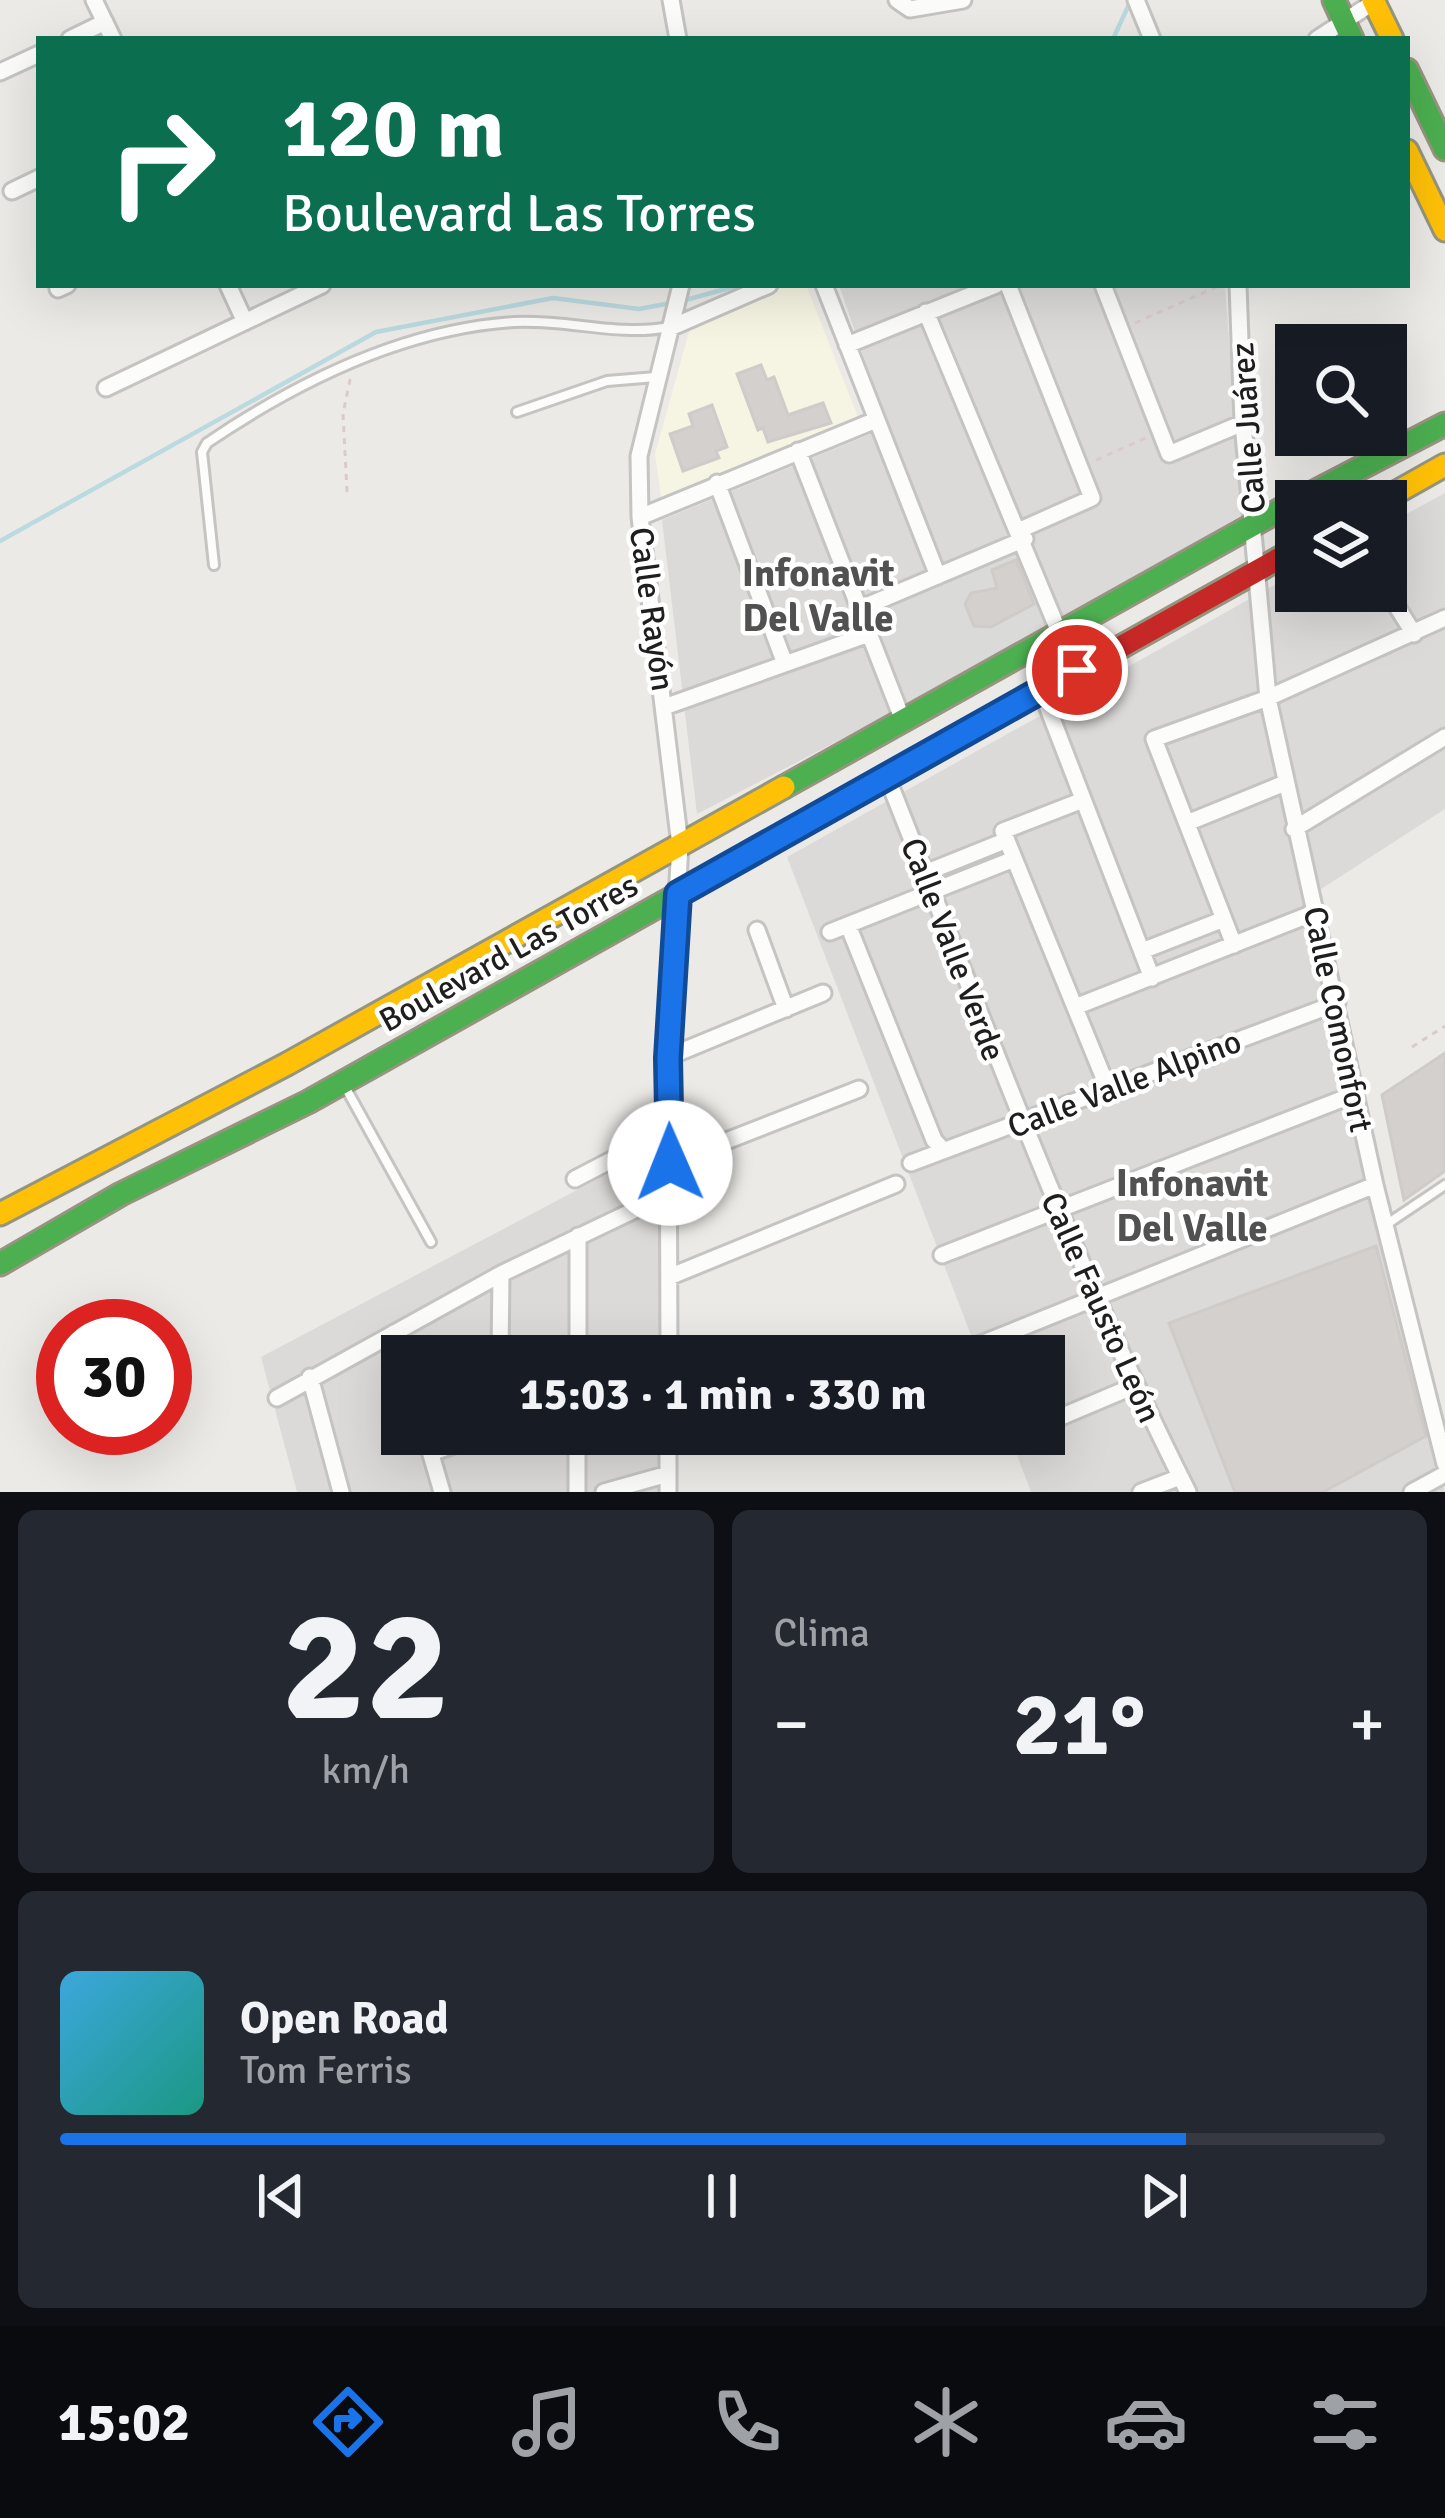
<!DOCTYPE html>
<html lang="es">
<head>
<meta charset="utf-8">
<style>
	body { margin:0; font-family:Signika,sans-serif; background:#242831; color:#f1f3f6; height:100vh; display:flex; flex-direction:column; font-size:45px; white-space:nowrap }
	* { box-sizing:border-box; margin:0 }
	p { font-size:39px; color:#9ea1a6 }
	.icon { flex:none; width:66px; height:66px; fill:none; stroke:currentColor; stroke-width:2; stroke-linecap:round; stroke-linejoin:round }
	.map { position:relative; height:1492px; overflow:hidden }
	.details { display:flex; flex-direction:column; gap:18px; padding:18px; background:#0d0f14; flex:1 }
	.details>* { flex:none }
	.guide { position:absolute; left:36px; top:36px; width:1374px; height:252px; border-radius:0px; box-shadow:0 12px 48px #0002; background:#0b6e4f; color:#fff; overflow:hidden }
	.controls { position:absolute; left:1275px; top:324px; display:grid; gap:24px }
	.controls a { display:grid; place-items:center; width:132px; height:132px; border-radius:0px; background:#171b24; box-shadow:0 12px 48px #0002; font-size:60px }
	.speed { position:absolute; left:36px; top:1299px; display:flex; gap:24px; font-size:60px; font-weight:700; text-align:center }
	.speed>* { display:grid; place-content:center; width:156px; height:156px; border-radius:50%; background:#171b24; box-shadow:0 12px 48px #0002; line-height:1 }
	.speed .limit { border:18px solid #d22; background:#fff; color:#111 }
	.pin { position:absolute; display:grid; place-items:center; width:102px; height:102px; color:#fff; margin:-51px; border:6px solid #fff; border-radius:50%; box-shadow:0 3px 12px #0007 }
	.me { position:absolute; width:132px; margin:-66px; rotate:359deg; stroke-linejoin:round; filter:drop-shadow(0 0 9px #0008) }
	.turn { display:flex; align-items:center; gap:42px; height:252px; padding:0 48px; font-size:54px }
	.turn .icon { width:156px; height:156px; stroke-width:2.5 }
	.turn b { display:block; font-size:84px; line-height:102px }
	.big { font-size:90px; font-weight:700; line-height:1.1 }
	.details .widget { flex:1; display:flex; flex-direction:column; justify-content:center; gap:18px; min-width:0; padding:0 42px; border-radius:18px; background:#242831 }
	.details .dial { align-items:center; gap:0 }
	.dial b { font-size:156px; line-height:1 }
	.song { display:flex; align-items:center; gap:36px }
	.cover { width:144px; height:144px; border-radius:18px; background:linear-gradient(135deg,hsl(200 70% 55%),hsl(170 70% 35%)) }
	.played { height:12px; border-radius:6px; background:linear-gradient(90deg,#1a73e8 85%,#363941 85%) }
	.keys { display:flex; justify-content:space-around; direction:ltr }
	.heat { display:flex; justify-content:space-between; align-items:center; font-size:66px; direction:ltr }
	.details .tiles { flex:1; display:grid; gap:18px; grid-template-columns:1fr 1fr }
	.widget:last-child { grid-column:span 2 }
	.trip { position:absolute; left:381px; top:1335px; width:684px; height:120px; border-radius:0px; background:#171b24; box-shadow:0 12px 48px #0002; font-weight:700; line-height:120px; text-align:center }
	.menu { display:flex; height:192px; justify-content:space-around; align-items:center; background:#090b0e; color:#9ea1a6 }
	.menu .icon { width:84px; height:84px }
	.menu .active { color:#1a73e8 }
	.menu b { font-size:54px; color:#f1f3f6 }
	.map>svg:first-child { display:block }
	.residential { fill:#dbdad8 }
	.education { fill:#f6f4e2 }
	.religious { fill:#dadad8 }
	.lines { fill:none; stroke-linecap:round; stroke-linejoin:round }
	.stream { stroke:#badadf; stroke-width:4.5 }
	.building { fill:#d3d0ce; stroke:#cfcbc8; stroke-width:3 }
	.lane-casing { stroke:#c5c4c3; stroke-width:14 }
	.street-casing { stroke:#c5c4c3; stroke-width:21 }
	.fast-casing { stroke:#95957f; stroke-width:27 }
	.slow-casing { stroke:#95957f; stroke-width:27 }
	.jam-casing { stroke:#95957f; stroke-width:27 }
	.path { stroke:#dacbca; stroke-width:3; stroke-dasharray:6 6; stroke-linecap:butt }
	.lane { stroke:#fcfcfb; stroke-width:8 }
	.street { stroke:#fcfcfb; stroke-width:15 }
	.fast { stroke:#4caf50; stroke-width:21 }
	.slow { stroke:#ffc107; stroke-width:21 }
	.jam { stroke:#c62828; stroke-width:21 }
	.route-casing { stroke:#114b97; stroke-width:30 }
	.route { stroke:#1a73e8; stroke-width:21 }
	.labels { text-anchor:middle; stroke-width:9; stroke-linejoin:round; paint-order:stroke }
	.street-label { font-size:33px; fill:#1e1e1e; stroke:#fff }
	.quarter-label { font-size:39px; font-weight:bold; fill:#515151; stroke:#fff }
</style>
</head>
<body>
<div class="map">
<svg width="1445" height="1492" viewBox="0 0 1445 1492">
	<rect width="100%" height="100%" fill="#eceae7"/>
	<path class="residential" d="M839 285H1000L1003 293 1025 285H1225L1242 515 1050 626 880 610 915 701 697 814 662 520 888 427Z
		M1445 493V809L1304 900 1445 1492H1031L1009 1434H1044V1356H979L787 857 1296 573V591H1386V525Z
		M664 1144 662 1356H402V1434H661V1492H297L261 1357Z"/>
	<path class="education" d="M789 285H806L858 417 661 497 655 454 692 321Z"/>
	<path class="religious" d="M1020 552 1050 626 915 701 879 610Z"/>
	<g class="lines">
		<path class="stream" d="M1113 39 1131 0
			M682 301 740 285
			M0 541 376 332 553 298 639 309 671 303"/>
	</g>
	<path class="building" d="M761 365 767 380 774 377 788 415 823 403 831 423 768 442 763 428 758 430 737 374Z
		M712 405 727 447 716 451 719 458 683 471 670 434 693 426 689 414Z
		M1016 560 1034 604 991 627 974 626 965 604 971 593 997 588 992 570Z
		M1445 1053V1171L1404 1200 1382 1095Z
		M1376 1246 1426 1436 1323 1492H1235L1169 1323Z"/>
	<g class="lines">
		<g class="lane-casing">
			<path id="lane" d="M517 412 607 381 656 377
				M214 565 202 452 207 443C297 382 404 329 514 322 568 319 617 337 670 327
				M343 1083 431 1242
				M1387 1224 1445 1185"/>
		</g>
		<g class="street-casing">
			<path id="street" d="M94 0 113 39
				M671 0 678 39
				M897 0 910 9 963 0
				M1136 0 1152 39
				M70 39 105 22
				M1317 39 1374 2
				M0 72 39 54
				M12 191 39 178
				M228 285 245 322
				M824 285 938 576
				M1008 285 1092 498 1020 530
				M1103 285 1169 454 1243 423
				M1238 285 1243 423 1268 698 1375 1185 1445 1464
				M58 289 67 285
				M926 312 1059 632
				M672 327 769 285
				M847 345 996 285
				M106 388 322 285
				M798 451 902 718
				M717 483 784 661
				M640 517 876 420
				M1386 589 1414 634
				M859 609 1025 539
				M1041 690 1152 978
				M667 706 869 634
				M887 777C983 1018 1071 1260 1188 1492
				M1083 800 1003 831 1107 1086
				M1187 823 1285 783
				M1294 829 1445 737
				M925 873 1007 840
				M848 925 934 1140 943 1150
				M757 930 786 1009
				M830 932 1014 859
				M1234 945 1154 739 1268 698 1445 618
				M1142 951 1224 919
				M1075 1007 1316 912
				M668 1057 823 993
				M670 1163 859 1089
				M911 1163 1337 1003
				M575 1179 669 1130
				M942 1255 1355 1094
				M669 1277 896 1184
				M394 1333 402 1359
				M976 1346 1375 1185
				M500 1356 501 1274
				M578 1356V1236
				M669 1356 668 1057 680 845 640 517 639 456 681 285
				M310 1377 341 1492
				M277 1398 501 1274 670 1193
				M1044 1424 1134 1386
				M425 1434 442 1492
				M1011 1437 1019 1434
				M431 1453 485 1434
				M577 1492V1434
				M604 1492 668 1474
				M668 1492V1434
				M1141 1492 1180 1477
				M1412 1492 1445 1474"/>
		</g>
		<g class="fast-casing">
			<path id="fast" d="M1334 0 1352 39
				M1407 70 1445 149
				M1297 501 1445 424
				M784 787 1296 501
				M0 1264 121 1194 308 1102 1058 682"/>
		</g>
		<g class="slow-casing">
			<path id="slow" d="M1373 0 1392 39
				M1407 151 1445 230
				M1381 501 1445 465
				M0 1214 287 1064 784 787"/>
		</g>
		<g class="jam-casing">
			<path id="jam" d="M1058 682 1296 549"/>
		</g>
		<path class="path" d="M1135 323 1221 285
			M1096 460 1148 437
			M347 492 343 414 351 375
			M1412 1047 1445 1026"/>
		<use href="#lane" class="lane"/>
		<use href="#street" class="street"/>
		<use href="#fast" class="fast"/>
		<use href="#slow" class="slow"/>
		<use href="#jam" class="jam"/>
	</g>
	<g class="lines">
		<g class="route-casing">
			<path id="route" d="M670 1163 668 1058 678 894 1077 670"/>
		</g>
		<use href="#route" class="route"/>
	</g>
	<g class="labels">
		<g class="street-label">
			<text transform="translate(1247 428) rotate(-94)" y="12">Calle Juárez</text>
			<text transform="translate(653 609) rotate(82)" y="12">Calle Rayón</text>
			<text transform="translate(954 949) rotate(69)" y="12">Calle Valle Verde</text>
			<text transform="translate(508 952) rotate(-29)" y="12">Boulevard Las Torres</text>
			<text transform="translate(1339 1019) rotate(78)" y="12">Calle Comonfort</text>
			<text transform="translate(1124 1083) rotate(-21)" y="12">Calle Valle Alpino</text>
			<text transform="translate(1102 1307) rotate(66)" y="12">Calle Fausto León</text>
		</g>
		<g class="quarter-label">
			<text x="818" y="586">Infonavit<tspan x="818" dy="45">Del Valle</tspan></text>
			<text x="1192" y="1196">Infonavit<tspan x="1192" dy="45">Del Valle</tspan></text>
		</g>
	</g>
</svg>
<div class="controls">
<a><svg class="icon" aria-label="search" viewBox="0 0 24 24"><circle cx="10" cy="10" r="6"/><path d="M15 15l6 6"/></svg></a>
<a><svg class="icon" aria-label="layers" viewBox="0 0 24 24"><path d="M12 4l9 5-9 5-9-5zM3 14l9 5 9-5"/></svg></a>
</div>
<div class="speed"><div class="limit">30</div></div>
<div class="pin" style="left:1077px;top:670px;background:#d93025"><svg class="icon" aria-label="arrive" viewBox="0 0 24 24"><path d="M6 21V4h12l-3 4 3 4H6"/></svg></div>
<svg class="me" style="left:670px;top:1163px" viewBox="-20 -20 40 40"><circle r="19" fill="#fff"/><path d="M0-13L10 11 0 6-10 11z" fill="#1a73e8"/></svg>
<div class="trip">15:03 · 1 min · 330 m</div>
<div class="guide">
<div class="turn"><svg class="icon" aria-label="right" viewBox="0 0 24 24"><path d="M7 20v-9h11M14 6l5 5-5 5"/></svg><div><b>120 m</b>Boulevard Las Torres</div></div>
</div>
</div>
<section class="details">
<div class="tiles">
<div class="widget dial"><b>22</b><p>km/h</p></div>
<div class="widget"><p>Clima</p>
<div class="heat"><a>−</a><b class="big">21°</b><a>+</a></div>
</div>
<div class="widget">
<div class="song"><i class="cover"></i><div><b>Open Road</b><p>Tom Ferris</p></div></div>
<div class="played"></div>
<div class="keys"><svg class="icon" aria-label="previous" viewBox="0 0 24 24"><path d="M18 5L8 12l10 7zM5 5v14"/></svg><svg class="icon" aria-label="pause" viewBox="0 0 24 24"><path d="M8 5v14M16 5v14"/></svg><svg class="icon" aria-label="next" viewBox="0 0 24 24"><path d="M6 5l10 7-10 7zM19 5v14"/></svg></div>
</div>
</div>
</section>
<nav class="menu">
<b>15:02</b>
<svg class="icon active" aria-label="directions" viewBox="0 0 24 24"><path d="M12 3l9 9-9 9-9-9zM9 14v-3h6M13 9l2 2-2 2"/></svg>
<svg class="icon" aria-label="music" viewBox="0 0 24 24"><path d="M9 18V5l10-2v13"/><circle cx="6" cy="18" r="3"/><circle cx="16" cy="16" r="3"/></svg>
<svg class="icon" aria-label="phone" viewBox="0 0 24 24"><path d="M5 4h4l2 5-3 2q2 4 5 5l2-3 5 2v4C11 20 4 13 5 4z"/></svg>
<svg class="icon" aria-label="climate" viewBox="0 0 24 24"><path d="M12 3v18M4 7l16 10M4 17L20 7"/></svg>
<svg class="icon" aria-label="car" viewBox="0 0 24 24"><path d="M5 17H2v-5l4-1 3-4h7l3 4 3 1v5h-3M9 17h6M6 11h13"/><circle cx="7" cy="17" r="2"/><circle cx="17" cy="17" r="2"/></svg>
<svg class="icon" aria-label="filters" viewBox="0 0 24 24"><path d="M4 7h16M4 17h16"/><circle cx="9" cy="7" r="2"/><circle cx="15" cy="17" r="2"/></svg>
</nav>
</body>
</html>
